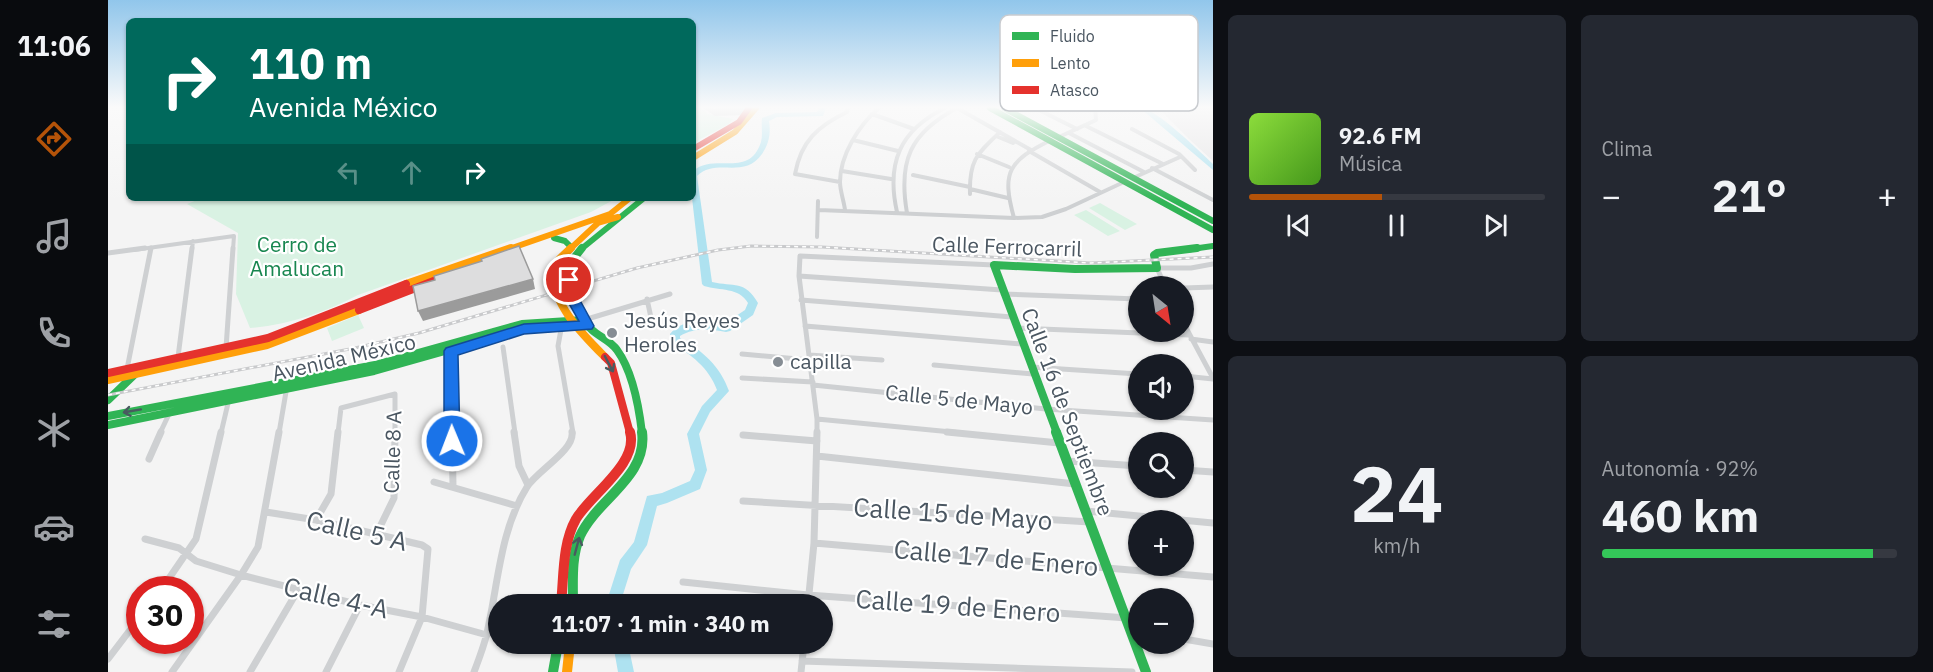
<!DOCTYPE html>
<html lang="es">
<head>
<meta charset="utf-8">
<style>
	body { margin:0; font-family:"IBM Plex Sans",sans-serif; background:#242831; color:#f1f3f6; height:100vh; display:flex; flex-direction:column; font-size:22px; white-space:nowrap }
	* { box-sizing:border-box; margin:0 }
	p { font-size:20px; color:#9ea1a6 }
	.icon { flex:none; width:33px; height:33px; fill:none; stroke:currentColor; stroke-width:2; stroke-linecap:round; stroke-linejoin:round }
	.map { position:relative; flex:1; overflow:hidden }
	.details { display:flex; flex-direction:column; gap:15px; padding:15px; background:#0d0f14; width:720px }
	.details>* { flex:none }
	.hud { position:absolute; left:18px; top:18px; width:570px; height:183px; border-radius:9px; box-shadow:0 2px 4px #0004; background:#00695c; color:#fff; overflow:hidden }
	.needle { width:39px; rotate:150deg }
	.buttons { position:absolute; left:1020px; top:276px; display:grid; gap:12px }
	.buttons a { display:grid; place-items:center; width:66px; height:66px; border-radius:50%; background:#171b24; box-shadow:0 2px 4px #0004; font-size:30px }
	.speed { position:absolute; left:18px; top:576px; display:flex; gap:12px; font-size:30px; font-weight:700; text-align:center }
	.speed>* { display:grid; place-content:center; width:78px; height:78px; border-radius:50%; background:#171b24; box-shadow:0 2px 4px #0004; line-height:1 }
	.speed .limit { border:9px solid #d22; background:#fff; color:#111 }
	.pin { position:absolute; display:grid; place-items:center; width:51px; height:51px; color:#fff; margin:-26px; border:3px solid #fff; border-radius:50%; box-shadow:0 2px 6px #0007 }
	.me { position:absolute; width:66px; margin:-33px; rotate:359deg; stroke-linejoin:round; filter:drop-shadow(0 0 4px #0008) }
	.turn { display:flex; align-items:center; gap:21px; height:126px; padding:0 24px; font-size:27px }
	.turn .icon { width:78px; height:78px; stroke-width:2.5 }
	.turn b { display:block; font-size:42px; line-height:51px }
	.lanes { display:flex; align-items:center; height:57px; padding:0 24px; background:#0003; justify-content:center; gap:30px; direction:ltr }
	.lanes .off { opacity:.35 }
	.big { font-size:45px; font-weight:800; line-height:1.1 }
	.details .widget { flex:1; display:flex; flex-direction:column; justify-content:center; gap:9px; min-width:0; padding:0 21px; border-radius:9px; background:#242831 }
	.details .dial { align-items:center; gap:0 }
	.dial b { font-size:78px; line-height:1 }
	.song { display:flex; align-items:center; gap:18px }
	.cover { width:72px; height:72px; border-radius:9px; background:linear-gradient(135deg,hsl(90 70% 55%),hsl(100 70% 35%)) }
	.played { height:6px; border-radius:3px; background:linear-gradient(90deg,#b45309 45%,#363941 45%) }
	.keys { display:flex; justify-content:space-around; direction:ltr }
	.heat { display:flex; justify-content:space-between; align-items:center; font-size:33px; direction:ltr }
	.charge { height:9px; border-radius:4px; background:linear-gradient(90deg,#34c759 92%,#363941 0) }
	.details .tiles { flex:1; display:grid; gap:15px; grid-template-columns:repeat(2,1fr) }
	.trip { position:absolute; left:380px; top:594px; width:345px; height:60px; border-radius:30px; background:#171b24; box-shadow:0 2px 4px #0004; font-weight:800; line-height:60px; text-align:center }
	main { display:flex; flex:1; min-height:0 }
	.menu { display:flex; flex-direction:column; width:108px; justify-content:space-around; align-items:center; background:#090b0e; color:#9ea1a6 }
	.menu .icon { width:42px; height:42px }
	.menu .selected { color:#b45309 }
	.menu b { font-size:27px; color:#f1f3f6 }
	.map>svg:first-child { display:block }
	.education { fill:#e6e5e6 }
	.green { fill:#d9f2e3 }
	.lines { fill:none; stroke-linecap:round; stroke-linejoin:round }
	.river { fill:#aee2f0; fill-rule:evenodd }
	.street-far2 { stroke:#ced0d2; stroke-width:4 }
	.street-far1 { stroke:#ced0d2; stroke-width:5 }
	.street { stroke:#ced0d2; stroke-width:7 }
	.fast-far2 { stroke:#30b455; stroke-width:6 }
	.fast-far1 { stroke:#30b455; stroke-width:8 }
	.fast { stroke:#30b455; stroke-width:10 }
	.slow-far2 { stroke:#ff9f0a; stroke-width:6 }
	.slow-far1 { stroke:#ff9f0a; stroke-width:8 }
	.slow { stroke:#ff9f0a; stroke-width:10 }
	.jam-far2 { stroke:#e5322d; stroke-width:6 }
	.jam-far1 { stroke:#e5322d; stroke-width:8 }
	.jam { stroke:#e5322d; stroke-width:10 }
	.rail-casing { stroke:#c9cacc; stroke-width:3 }
	.rail { stroke:#fff; stroke-width:1.5; stroke-dasharray:4; stroke-linecap:butt }
	.shaded-wall { fill:#9b9b9b }
	.building { fill:#ddddde; stroke:#9b9b9b; stroke-width:1.5 }
	.oneway { stroke:#495b60 }
	.route { fill:#1a73e8; stroke:#114b97; stroke-width:1.5 }
	.poi-dot { fill:#868d94; stroke:#fff; stroke-width:2 }
	.labels { text-anchor:middle; stroke-width:4.5; stroke-linejoin:round; paint-order:stroke }
	.park-label { font-size:21px; fill:#17864f; stroke:#fff }
	.street-label { font-size:21px; fill:#4a5661; stroke:#fff }
	.poi-label { font-size:21px; fill:#4a5661; stroke:#fff; text-anchor:start }
	.near-street-label { font-size:26px; fill:#4a5661; stroke:#fff }
	.key { fill:#fff; stroke:#c9ccd0; stroke-width:1.5 }
	.key-label { font-size:16px; fill:#4a5661 }
</style>
</head>
<body>
<main>
<nav class="menu">
<b>11:06</b>
<svg class="icon selected" aria-label="directions" viewBox="0 0 24 24"><path d="M12 3l9 9-9 9-9-9zM9 14v-3h6M13 9l2 2-2 2"/></svg>
<svg class="icon" aria-label="music" viewBox="0 0 24 24"><path d="M9 18V5l10-2v13"/><circle cx="6" cy="18" r="3"/><circle cx="16" cy="16" r="3"/></svg>
<svg class="icon" aria-label="phone" viewBox="0 0 24 24"><path d="M5 4h4l2 5-3 2q2 4 5 5l2-3 5 2v4C11 20 4 13 5 4z"/></svg>
<svg class="icon" aria-label="climate" viewBox="0 0 24 24"><path d="M12 3v18M4 7l16 10M4 17L20 7"/></svg>
<svg class="icon" aria-label="car" viewBox="0 0 24 24"><path d="M5 17H2v-5l4-1 3-4h7l3 4 3 1v5h-3M9 17h6M6 11h13"/><circle cx="7" cy="17" r="2"/><circle cx="17" cy="17" r="2"/></svg>
<svg class="icon" aria-label="filters" viewBox="0 0 24 24"><path d="M4 7h16M4 17h16"/><circle cx="9" cy="7" r="2"/><circle cx="15" cy="17" r="2"/></svg>
</nav>
<div class="map">
<svg width="1105" height="672" viewBox="0 0 1105 672">
	<rect width="100%" height="100%" fill="#f4f4f4"/>
	<path class="education" d="M1050 108H1105V161L1080 138Z"/>
	<path class="green" d="M585 108H593L600 114 625 119 621 124 585 143Z
		M94 198H509L483 212 250 295C216 313 180 325 142 328L128 294 130 233 79 204Z
		M992 203 1029 224 1017 230 981 208Z
		M978 210 1012 231 1000 236 966 215Z
		M250 315 256 328 224 341 219 328Z"/>
	<g class="lines">
		<path class="river" d="M711 108H718L715 116 669 117 661 121C663 133 661 144 654 154 636 180 608 157 589 176L604 282C626 287 637 280 650 303L645 315 622 331 618 332C602 329 587 327 572 336V338C595 351 612 366 621 391L602 412 591 434 599 470 592 489 559 503 549 506 539 545 523 569 512 604H498L512 560 526 542 539 496 554 493 582 481 587 470 579 434 594 406 609 390C601 368 583 354 563 343L562 334C574 318 599 320 616 324L637 310 640 303C631 287 612 291 596 286L594 284 584 198H585V171C607 152 641 179 653 142 655 134 653 126 654 118L668 113 709 112Z
			M1032 108C1048 108 1091 151 1105 164V170Z
			M505 644H520L526 672H510Z"/>
		<path class="street-far2" d="M599 108 607 114 638 113
			M849 108 923 150
			M927 108 969 129
			M606 111 640 108
			M764 114 806 129
			M978 126 1055 164
			M1024 129 1071 154 1087 170
			M961 133 1036 172
			M888 136 905 143
			M951 137 988 120 987 108
			M745 140 790 151
			M921 151 992 192
			M869 154 901 167
			M1044 168 1105 200
			M734 171 783 179
			M805 175 862 187
			M1025 178 1072 157
			M732 182 687 174C693 141 710 126 739 112L740 108
			M862 189 900 198
			M862 194C861 160 869 154 892 132
			M711 210 906 218 934 217 958 209 1016 182
			M737 210C736 201 732 191 732 182 732 155 751 125 771 108
			M789 212C778 163 792 130 837 108
			M799 213C790 161 802 133 849 108
			M906 218C893 171 901 161 943 140
			M709 237 710 201
			M26 250 126 236 125 250
			M84 250 85 241"/>
		<path class="street-far1" d="M0 253 37 248
			M691 276 894 290
			M1057 286 1049 268H1083L1105 264
			M1076 288 1105 287
			M895 294 1030 299
			M539 299 545 327
			M693 300 904 317
			M476 320 562 294
			M454 324 450 346 465 433
			M1076 324 1105 378
			M697 326 914 344
			M909 328 1081 335
			M1083 339 1105 342
			M342 347 344 433
			M395 347 407 433
			M118 348 125 248
			M634 354 701 360
			M701 355 774 360
			M70 357 84 248
			M826 365 925 374
			M923 367 1030 374
			M19 369 43 248
			M1076 376 1105 379
			M634 378 705 382
			M705 385 938 409 1105 420
			M709 419 854 433
			M52 433 62 412
			M113 433 121 399
			M171 433 179 386
			M230 433 233 408 287 394V433
			M709 433V419L691 276 692 256 886 265"/>
		<path class="street" d="M344 432 345 486
			M406 432 411 466 420 485
			M839 432 951 443
			M635 435 709 441
			M709 456 967 484
			M41 459 53 432
			M959 461 1030 466
			M1076 470 1105 472
			M326 482 409 506
			M635 501 982 522
			M978 511 1105 523
			M158 512 208 520 314 545 320 549 314 617 291 672
			M208 520 223 494 230 432
			M268 535 286 498 287 432
			M37 539 71 548 88 561 133 575 252 605 314 617 379 635
			M706 543 1105 577
			M575 582 700 595 1019 618
			M53 590 88 539 113 432
			M700 604 706 543 709 432
			M1076 639 1105 644
			M0 659 32 617
			M694 661 1024 672
			M64 672 133 575 150 547 171 432
			M142 672 190 590
			M218 672 252 605
			M366 672C371 659 376 646 379 633 390 585 392 530 419 487 429 471 467 450 464 432
			M693 672 696 644"/>
		<path class="fast-far2" d="M882 108 1105 230
			M896 108 1105 221
			M446 238 457 241 463 247
			M472 250 536 198
			M1077 250 1105 246"/>
		<path class="fast-far1" d="M474 248 459 267C462 289 466 315 484 330 492 337 503 341 509 350 525 372 531 407 534 433
			M0 400 27 374
			M0 416 267 365 414 324 476 320
			M0 425 266 371 415 329 480 326
			M949 433 886 265 967 269 1049 268 1046 255 1049 253 1089 248"/>
		<path class="fast" d="M948 432 1038 672
			M465 604C465 581 463 557 472 536 489 499 540 477 534 432
			M445 672 450 644"/>
		<path class="slow-far2" d="M585 158 627 132 648 108
			M489 223 510 217
			M398 250 502 214 522 198
			M461 250 491 222"/>
		<path class="slow-far1" d="M463 248C457 254 447 261 446 270 441 302 477 337 497 357
			M298 284 403 248
			M0 380 159 345 251 310"/>
		<path class="slow" d="M459 672 462 644"/>
		<path class="jam-far2" d="M585 149 631 122 641 108"/>
		<path class="jam-far1" d="M251 310 336 277
			M497 357 503 363 522 433
			M0 373 160 338 298 284"/>
		<path class="jam" d="M453 604C456 576 454 544 468 519 483 494 531 463 522 432"/>
		<g class="rail-casing">
			<path id="rail" d="M0 395 247 348 311 333 529 268 610 250 643 246 714 247 983 263 1105 257"/>
		</g>
		<use href="#rail" class="rail"/>
	</g>
	<path class="shaded-wall" d="M425 279 427 289 315 321 310 311Z"/>
	<path class="building" d="M411 246 425 279 310 311 305 286 327 280 326 276 374 261 373 259Z"/>
	<defs><path id="oneway-shaft" d="M-6 0H5M1.5-3L5.5 0L1.5 3" fill="none" stroke-width="1.6" stroke-linecap="round" stroke-linejoin="round" transform="scale(1.5)"/></defs>
	<g class="oneway">
		<use href="#oneway-shaft" transform="translate(501 364) rotate(62)"/>
		<use href="#oneway-shaft" transform="translate(24 411) rotate(170)"/>
		<use href="#oneway-shaft" transform="translate(469 546) rotate(-75)"/>
	</g>
	<linearGradient id="sky" x2="0" y2="1"><stop stop-color="#91c6eb"/><stop offset="0.53" stop-color="#fafafa"/><stop offset="1" stop-color="#fafafa" stop-opacity="0"/></linearGradient>
	<rect width="1105" height="202" fill="url(#sky)"/>
	<path class="route" d="M461 276 468 280 473 302 486 326 484 329 416 334 350 355 352 441 350 446 344 448 339 446 336 441V351L338 348 416 324 471 321 460 302 455 280Z"/>
	<g class="poi-dot">
		<circle cx="504" cy="333" r="6"/>
		<circle cx="670" cy="362" r="6"/>
	</g>
	<g class="labels">
		<g class="park-label">
			<text x="189" y="252">Cerro de<tspan x="189" dy="24">Amalucan</tspan></text>
		</g>
		<g class="street-label">
			<text transform="translate(899 247) rotate(2)" y="7">Calle Ferrocarril</text>
			<text transform="translate(236 358) rotate(-13)" y="7">Avenida México</text>
			<text transform="translate(851 400) rotate(6)" y="7">Calle 5 de Mayo</text>
			<text transform="translate(959 412) rotate(69)" y="7">Calle 16 de Septiembre</text>
			<text transform="translate(285 452) rotate(-88)" y="7">Calle 8 A</text>
		</g>
		<g class="poi-label">
			<text x="516" y="328">Jesús Reyes<tspan x="516" dy="24">Heroles</tspan></text>
			<text x="682" y="369">capilla</text>
		</g>
		<g class="near-street-label">
			<text transform="translate(845 514) rotate(4)" y="9">Calle 15 de Mayo</text>
			<text transform="translate(249 531) rotate(13)" y="9">Calle 5 A</text>
			<text transform="translate(888 558) rotate(5)" y="9">Calle 17 de Enero</text>
			<text transform="translate(228 598) rotate(13)" y="9">Calle 4-A</text>
			<text transform="translate(850 606) rotate(4)" y="9">Calle 19 de Enero</text>
		</g>
	</g>
	<rect x="892" y="15" width="198" height="96" rx="9" class="key"/>
	<rect x="904" y="32" width="27" height="8" fill="#30b455"/>
	<rect x="904" y="59" width="27" height="8" fill="#ff9f0a"/>
	<rect x="904" y="86" width="27" height="8" fill="#e5322d"/>
	<g class="key-label">
		<text x="942" y="42">Fluido</text>
		<text x="942" y="69">Lento</text>
		<text x="942" y="96">Atasco</text>
	</g>
</svg>
<div class="buttons">
<a><svg class="needle" viewBox="-14 -14 28 28"><path d="M0-13l5 13h-10z" fill="#e53935"/><path d="M0 13l5-13h-10z" fill="#9ea1a6"/></svg></a>
<a><svg class="icon" aria-label="sound" viewBox="0 0 24 24"><path d="M4 9h4l5-4v14l-5-4H4zM17 9q2 3 0 6"/></svg></a>
<a><svg class="icon" aria-label="search" viewBox="0 0 24 24"><circle cx="10" cy="10" r="6"/><path d="M15 15l6 6"/></svg></a>
<a>+</a>
<a>−</a>
</div>
<div class="speed"><div class="limit">30</div></div>
<div class="pin" style="left:461px;top:280px;background:#d93025"><svg class="icon" aria-label="arrive" viewBox="0 0 24 24"><path d="M6 21V4h12l-3 4 3 4H6"/></svg></div>
<svg class="me" style="left:344px;top:441px" viewBox="-20 -20 40 40"><circle r="17" fill="#1a73e8" stroke="#fff" stroke-width="3"/><path d="M0-11L8 9 0 5-8 9z" fill="#fff"/></svg>
<div class="trip">11:07 · 1 min · 340 m</div>
<div class="hud">
<div class="turn"><svg class="icon" aria-label="right" viewBox="0 0 24 24"><path d="M7 20v-9h11M14 6l5 5-5 5"/></svg><div><b>110 m</b>Avenida México</div></div>
<div class="lanes"><svg class="icon off" aria-label="left" viewBox="0 0 24 24"><path d="M17 20v-9H6M10 6l-5 5 5 5"/></svg><svg class="icon off" aria-label="ahead" viewBox="0 0 24 24"><path d="M12 20V5M6 11l6-6 6 6"/></svg><svg class="icon" aria-label="right" viewBox="0 0 24 24"><path d="M7 20v-9h11M14 6l5 5-5 5"/></svg></div>
</div>
</div>
<section class="details">
<div class="tiles">
<div class="widget">
<div class="song"><i class="cover"></i><div><b>92.6 FM</b><p>Música</p></div></div>
<div class="played"></div>
<div class="keys"><svg class="icon" aria-label="previous" viewBox="0 0 24 24"><path d="M18 5L8 12l10 7zM5 5v14"/></svg><svg class="icon" aria-label="pause" viewBox="0 0 24 24"><path d="M8 5v14M16 5v14"/></svg><svg class="icon" aria-label="next" viewBox="0 0 24 24"><path d="M6 5l10 7-10 7zM19 5v14"/></svg></div>
</div>
<div class="widget"><p>Clima</p>
<div class="heat"><a>−</a><b class="big">21°</b><a>+</a></div>
</div>
<div class="widget dial"><b>24</b><p>km/h</p></div>
<div class="widget"><p>Autonomía · 92%</p><b class="big">460 km</b><div class="charge"></div></div>
</div>
</section>
</main>
</body>
</html>
